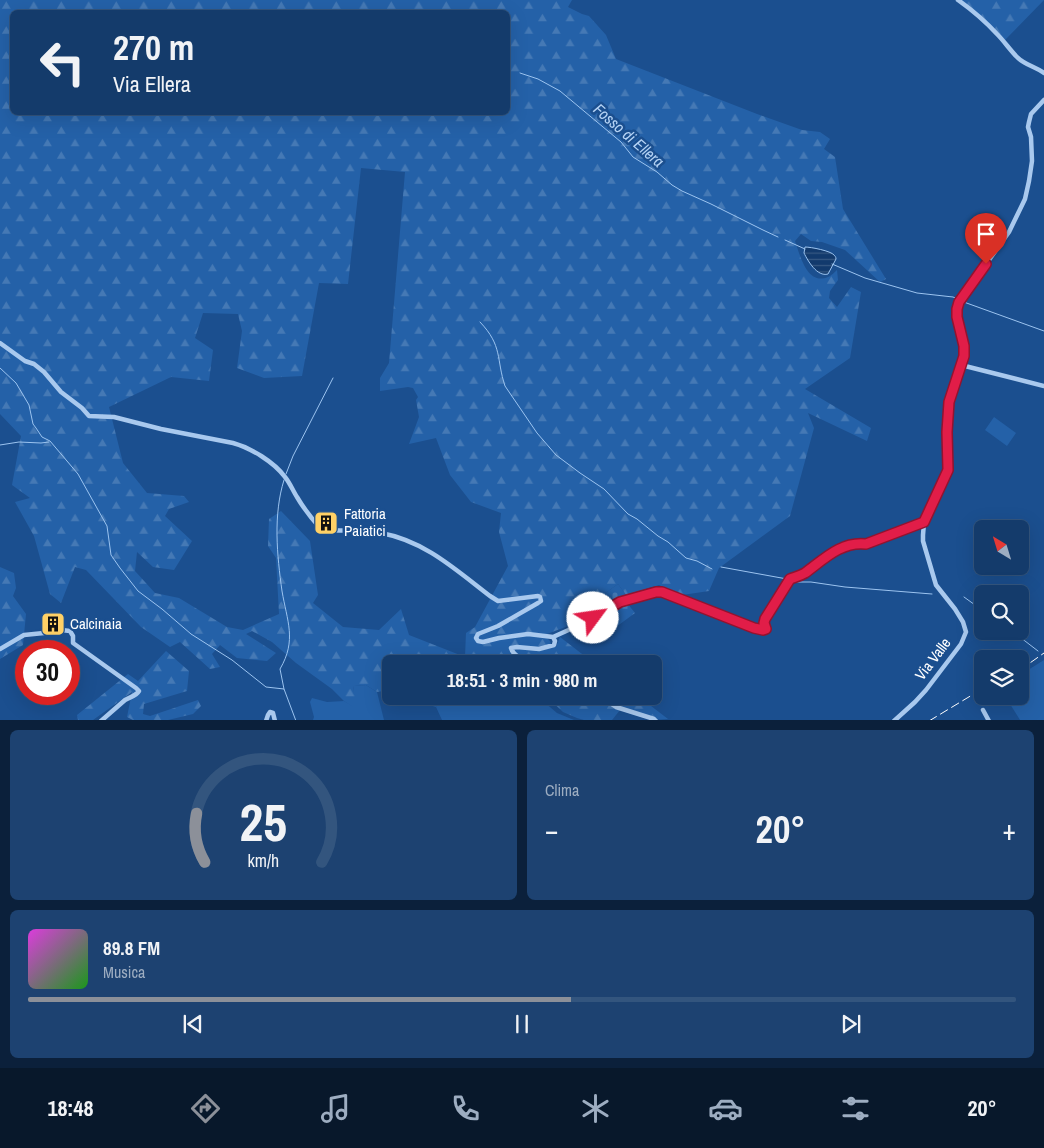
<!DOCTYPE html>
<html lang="it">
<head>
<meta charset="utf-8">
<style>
	body { margin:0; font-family:"Archivo Narrow",sans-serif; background:#1d4271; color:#f1f3f6; height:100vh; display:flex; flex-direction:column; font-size:19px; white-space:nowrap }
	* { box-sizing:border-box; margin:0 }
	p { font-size:16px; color:#9dadc1 }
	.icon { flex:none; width:28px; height:28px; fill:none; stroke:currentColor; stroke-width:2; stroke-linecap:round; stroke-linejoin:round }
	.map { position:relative; height:720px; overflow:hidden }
	.side { display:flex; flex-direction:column; gap:10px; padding:10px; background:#0b203b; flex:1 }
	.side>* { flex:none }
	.guide { position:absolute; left:10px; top:10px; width:500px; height:105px; border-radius:8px; box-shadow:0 5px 20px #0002,0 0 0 1px #33557e; background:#143b6b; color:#f1f3f6; overflow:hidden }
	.needle { width:32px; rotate:322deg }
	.controls { position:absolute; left:974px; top:520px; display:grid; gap:10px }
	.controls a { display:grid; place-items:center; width:55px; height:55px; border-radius:8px; background:#143b6b; box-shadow:0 5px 20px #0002,0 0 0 1px #33557e; font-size:25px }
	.speed { position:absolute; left:15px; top:640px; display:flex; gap:10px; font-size:25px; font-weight:700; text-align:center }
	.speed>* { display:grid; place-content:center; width:65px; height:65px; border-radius:50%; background:#143b6b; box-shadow:0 5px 20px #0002,0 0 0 1px #33557e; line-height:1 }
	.speed .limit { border:8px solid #d22; background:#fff; color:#111 }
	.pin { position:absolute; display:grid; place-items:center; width:42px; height:42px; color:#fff; margin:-51px -21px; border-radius:50% 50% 50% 0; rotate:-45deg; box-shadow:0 0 5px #0007 }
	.pin .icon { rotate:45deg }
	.me { position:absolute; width:55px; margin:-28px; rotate:59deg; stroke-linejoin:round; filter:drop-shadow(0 0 4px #0008) }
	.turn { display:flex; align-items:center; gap:18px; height:105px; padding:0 20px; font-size:22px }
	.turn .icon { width:65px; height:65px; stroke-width:2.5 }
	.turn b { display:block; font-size:35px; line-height:42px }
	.big { font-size:38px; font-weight:700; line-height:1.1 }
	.side .widget { flex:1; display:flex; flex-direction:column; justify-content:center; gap:8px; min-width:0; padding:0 18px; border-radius:8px; background:#1d4271 }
	.side .dial { align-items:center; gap:0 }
	.dial svg { height:130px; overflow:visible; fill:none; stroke:#33557e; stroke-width:7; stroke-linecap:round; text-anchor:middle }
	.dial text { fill:#f1f3f6; stroke:none }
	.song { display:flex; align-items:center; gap:15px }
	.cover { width:60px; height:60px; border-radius:8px; background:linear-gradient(135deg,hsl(300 70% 55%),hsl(120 70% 35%)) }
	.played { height:5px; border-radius:2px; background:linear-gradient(90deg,#8c9099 55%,#33557e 55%) }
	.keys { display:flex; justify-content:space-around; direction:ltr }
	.heat { display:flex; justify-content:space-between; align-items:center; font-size:28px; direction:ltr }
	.side .tiles { flex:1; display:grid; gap:10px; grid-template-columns:1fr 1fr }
	.widget:last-child { grid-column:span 2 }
	.trip { position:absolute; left:382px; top:655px; width:280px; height:50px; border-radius:8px; background:#143b6b; box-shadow:0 5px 20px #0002,0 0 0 1px #33557e; font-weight:700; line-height:50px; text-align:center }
	.tab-bar { display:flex; height:80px; justify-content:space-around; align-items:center; background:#08182b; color:#9dadc1 }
	.tab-bar .icon { width:35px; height:35px }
	.tab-bar .current { color:#8c9099 }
	.tab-bar b { font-size:22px; color:#f1f3f6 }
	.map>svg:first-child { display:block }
	.grass { fill:#2461a8 }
	.forest { fill:url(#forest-firs); fill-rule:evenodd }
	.cemetery { fill:url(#cemetery-stones) }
	.water { fill:url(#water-rules); stroke:#9cc4f0 }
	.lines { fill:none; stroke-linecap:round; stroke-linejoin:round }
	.stream { stroke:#9cc4f0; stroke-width:1 }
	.street { stroke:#a9c9ee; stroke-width:4.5 }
	.rail { stroke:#fff; stroke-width:1; stroke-dasharray:9 4; stroke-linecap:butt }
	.route-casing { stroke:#92132f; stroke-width:12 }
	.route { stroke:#e11d48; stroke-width:9 }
	.labels { text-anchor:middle; stroke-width:5; stroke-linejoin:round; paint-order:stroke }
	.poi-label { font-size:15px; fill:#fff; stroke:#1b4f8f; text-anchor:start }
	.street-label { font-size:15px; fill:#fff; stroke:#1b4f8f }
	.water-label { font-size:16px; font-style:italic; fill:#b5d3f5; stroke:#1b4f8f }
</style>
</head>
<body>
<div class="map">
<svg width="1044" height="721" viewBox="0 0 1044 721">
	<defs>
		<pattern id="forest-firs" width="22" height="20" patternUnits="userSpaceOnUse" patternTransform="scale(1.25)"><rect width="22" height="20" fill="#2461a8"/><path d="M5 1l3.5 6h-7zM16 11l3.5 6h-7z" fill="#4579b5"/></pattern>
		<pattern id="cemetery-stones" width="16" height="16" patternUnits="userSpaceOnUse" patternTransform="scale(1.25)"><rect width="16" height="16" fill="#2461a8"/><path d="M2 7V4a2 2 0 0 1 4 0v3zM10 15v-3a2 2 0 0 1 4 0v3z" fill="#4579b5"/></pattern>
		<pattern id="water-rules" width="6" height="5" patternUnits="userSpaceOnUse" patternTransform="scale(1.25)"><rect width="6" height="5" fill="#123a6d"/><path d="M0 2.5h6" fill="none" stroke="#365883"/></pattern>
	</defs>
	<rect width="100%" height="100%" fill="#1b4f8f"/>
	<path class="grass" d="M994 417 1016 433 1007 446 985 430Z
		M1044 660V720H1020L1005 696H1020V675Z
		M366 685 377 692 384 720H313L314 717 310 702 312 698 327 702 344 701 356 708 353 691 354 686Z
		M441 696H537L557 713 574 720H442L436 707Z"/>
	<path class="forest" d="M0 0H572L568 7 582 14 589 16 606 35 616 59 757 114 802 130 820 132 830 139 824 149 835 157 843 209 886 279 880 282 845 250 822 242 811 241 801 234 795 241C800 255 807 286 828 277 831 276 835 272 837 270L838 280 830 291 829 298 837 307 851 287 861 292 850 358 805 389 871 428 867 441 808 413 814 428 790 516 719 568 709 591 682 595 659 585 626 595 618 584 583 609 589 618 547 634 546 637 550 641 552 647H556L560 637 595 664H391V693L383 691 377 692 366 685 354 686 353 691 357 698 356 709 344 701 332 689 296 663 272 642 252 631 246 634 276 653 267 661 237 658 220 645 212 654 220 667 210 669 180 642 170 647 141 627 86 570 75 567 61 603 50 594 34 536 15 502 30 498 12 485 21 436 0 414ZM12 12H508V112H12ZM361 168 405 172 389 363 380 378V391L408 387 413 388 418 397 416 400 419 417 409 444 436 438 450 475 471 502 501 513 499 532 508 566 475 627 466 633 465 657 409 635 401 609 379 630 343 627 313 603 318 595 310 541 281 511 269 519 268 546 276 558 279 614 243 630 227 627 179 598 155 593 135 571 137 552 153 567 174 570 192 541 165 516 169 509 189 502 184 496 147 493 123 463 109 407 171 377 209 381 213 350 195 338 203 313 238 314 242 331 237 368 264 378 302 376 319 283 348 284Z
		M961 0H1044L1005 40Z
		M0 567 14 573 16 588 13 596 26 614 23 645 0 659Z
		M166 651 189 671 187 691 144 704 143 714 150 716 198 700 201 706 193 714 168 720H133L127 717 132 692 93 720H78L77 715 128 674 138 681Z
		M401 696H441L436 707Z
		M546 696H638L668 719C651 721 636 716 620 710L612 720H584L577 718 563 712Z"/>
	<path class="cemetery" d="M618 584 626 595 598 615 589 618 583 609Z
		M627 603 635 613 605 635 600 629 608 624 604 619Z"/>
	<path class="water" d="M805 247C811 247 831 251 834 255 835 256 836 257 836 259L828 274C817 277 808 261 804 253Z"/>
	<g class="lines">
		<path class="stream" d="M520 73 538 79 560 91 621 142 633 157 657 172 672 185 682 191 711 204 763 230 778 237
			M785 240 805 249
			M832 264 865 278 917 293 953 297 958 299
			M961 301 1044 331
			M480 322C503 346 496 359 505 386L537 433 556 455 580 473 604 489 628 514 637 519 658 536 668 542 686 558 697 561 712 569
			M0 368 16 383 29 405 33 424 36 428 42 437 50 441 78 474 107 526 111 555 120 568 138 591 162 609 191 634 232 660 266 687 284 689 296 721
			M0 445 19 442 41 443 49 442
			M286 474 293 456 333 378
			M284 480C273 515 277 555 282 591 287 621 297 640 280 669L284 689
			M721 567 787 579
			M790 581 794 582H811L845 587 932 594
			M964 597 982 610
			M1012 631 1038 651"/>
		<path class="street" d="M958 0C972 10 985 21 997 34 1004 41 1010 50 1017 57 1025 65 1036 67 1044 73
			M0 343 25 361 34 364 44 372 61 392 82 408 89 416 114 417 161 429 233 443C251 448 274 462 285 477 290 483 293 491 297 497 304 509 312 519 321 529
			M961 365 1044 386
			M327 530C343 531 365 530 381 533 425 541 456 570 490 596L498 601 538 596 540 597 541 601 538 603 498 626 478 634 476 638 478 641 483 642 499 638 528 634 553 637
			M553 637 593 619 620 602 625 600 656 592 669 594 754 628 763 631 766 629 764 623 765 619 790 579C795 577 800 576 805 573 823 560 841 541 866 544L924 522
			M0 649 24 635 44 633 53 629 70 631 73 636V643L136 688 139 691C136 696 130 697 125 700 117 707 109 714 101 721
			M536 664C527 660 514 658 511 648L517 647 539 649 554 645 555 641 553 637
			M604 696 610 703 616 707 654 719 656 721
			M983 710 989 721
			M266 721 268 715 270 712 273 713 275 721
			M894 721 915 702 926 690 961 644 966 632 963 622 955 609 936 585 923 541V535L924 522 948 470 947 432 949 402 964 356V346L957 317V309L959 302 1009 232 1025 199 1029 181 1032 161 1031 137 1028 127 1029 122 1031 114 1044 100"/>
		<path class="rail" d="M1020 670 1044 653
			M929 721 982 689"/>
	</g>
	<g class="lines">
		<g class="route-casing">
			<path id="route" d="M593 618 620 602 656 592H662L754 628 763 630 766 629 764 623 765 619 790 579C795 577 800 576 805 573 823 560 841 541 866 544L924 522 948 470 947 432 949 402 964 356V346L957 317V309L959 302 986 264"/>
		</g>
		<use href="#route" class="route"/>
	</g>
	<defs>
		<g id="building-square" transform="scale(1.25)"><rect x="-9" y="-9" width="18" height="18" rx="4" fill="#ffd166" stroke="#1b4f8f"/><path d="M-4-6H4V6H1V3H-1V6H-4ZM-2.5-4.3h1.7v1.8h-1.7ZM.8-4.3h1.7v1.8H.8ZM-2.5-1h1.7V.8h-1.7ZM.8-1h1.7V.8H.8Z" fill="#111"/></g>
	</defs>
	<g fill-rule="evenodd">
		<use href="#building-square" x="326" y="523"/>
		<use href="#building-square" x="53" y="624"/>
	</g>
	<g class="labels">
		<g class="poi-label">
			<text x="344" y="519">Fattoria<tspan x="344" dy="17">Paiatici</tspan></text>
			<text x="70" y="629">Calcinaia</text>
		</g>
		<g class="street-label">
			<text transform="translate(933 659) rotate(-53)" y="5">Via Valle</text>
		</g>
		<g class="water-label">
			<text transform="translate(629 135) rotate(41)" y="6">Fosso di Ellera</text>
		</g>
	</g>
</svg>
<div class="controls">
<a><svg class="needle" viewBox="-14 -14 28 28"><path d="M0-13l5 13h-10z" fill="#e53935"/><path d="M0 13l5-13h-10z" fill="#9dadc1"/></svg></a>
<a><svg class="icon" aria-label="search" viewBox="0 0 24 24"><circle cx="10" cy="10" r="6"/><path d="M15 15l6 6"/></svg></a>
<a><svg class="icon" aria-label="layers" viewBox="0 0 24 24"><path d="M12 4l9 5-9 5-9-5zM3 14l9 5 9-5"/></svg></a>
</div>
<div class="speed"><div class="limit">30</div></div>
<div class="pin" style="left:986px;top:264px;background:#d93025"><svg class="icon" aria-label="arrive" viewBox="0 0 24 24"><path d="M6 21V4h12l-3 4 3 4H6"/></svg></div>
<svg class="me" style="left:593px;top:618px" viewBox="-20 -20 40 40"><circle r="19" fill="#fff"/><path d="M0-13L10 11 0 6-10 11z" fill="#e11d48"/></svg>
<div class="trip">18:51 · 3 min · 980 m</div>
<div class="guide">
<div class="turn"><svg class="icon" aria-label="left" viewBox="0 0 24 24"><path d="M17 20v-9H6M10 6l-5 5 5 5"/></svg><div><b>270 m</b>Via Ellera</div></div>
</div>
</div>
<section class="side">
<div class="tiles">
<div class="widget dial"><svg viewBox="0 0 100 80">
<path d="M14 69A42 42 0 1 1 86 69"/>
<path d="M14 69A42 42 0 0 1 9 39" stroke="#8c9099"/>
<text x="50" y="56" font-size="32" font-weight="700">25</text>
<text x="50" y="72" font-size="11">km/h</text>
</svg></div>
<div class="widget"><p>Clima</p>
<div class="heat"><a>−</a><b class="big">20°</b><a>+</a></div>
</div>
<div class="widget">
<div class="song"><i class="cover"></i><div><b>89.8 FM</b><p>Musica</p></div></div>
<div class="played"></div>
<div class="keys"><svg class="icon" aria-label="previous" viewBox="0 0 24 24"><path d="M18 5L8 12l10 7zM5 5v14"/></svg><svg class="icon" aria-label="pause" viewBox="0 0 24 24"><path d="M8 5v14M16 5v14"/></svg><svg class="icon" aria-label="next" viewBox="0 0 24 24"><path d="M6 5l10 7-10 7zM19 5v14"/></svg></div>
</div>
</div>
</section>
<nav class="tab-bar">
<b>18:48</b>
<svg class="icon current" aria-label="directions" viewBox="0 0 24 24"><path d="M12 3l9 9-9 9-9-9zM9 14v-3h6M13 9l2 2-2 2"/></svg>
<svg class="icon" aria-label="music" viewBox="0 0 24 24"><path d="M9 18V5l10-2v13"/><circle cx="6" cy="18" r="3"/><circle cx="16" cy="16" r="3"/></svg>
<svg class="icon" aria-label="phone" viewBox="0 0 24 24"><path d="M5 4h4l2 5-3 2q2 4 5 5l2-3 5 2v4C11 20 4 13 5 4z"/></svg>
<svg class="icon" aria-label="climate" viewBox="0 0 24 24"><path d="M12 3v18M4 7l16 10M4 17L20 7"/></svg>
<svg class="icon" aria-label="car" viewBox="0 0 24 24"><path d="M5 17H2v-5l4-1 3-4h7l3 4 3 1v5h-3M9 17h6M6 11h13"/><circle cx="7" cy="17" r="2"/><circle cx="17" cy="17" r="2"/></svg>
<svg class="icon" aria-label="filters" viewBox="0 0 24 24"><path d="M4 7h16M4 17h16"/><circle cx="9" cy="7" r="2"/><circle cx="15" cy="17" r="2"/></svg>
<b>20°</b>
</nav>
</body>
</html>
